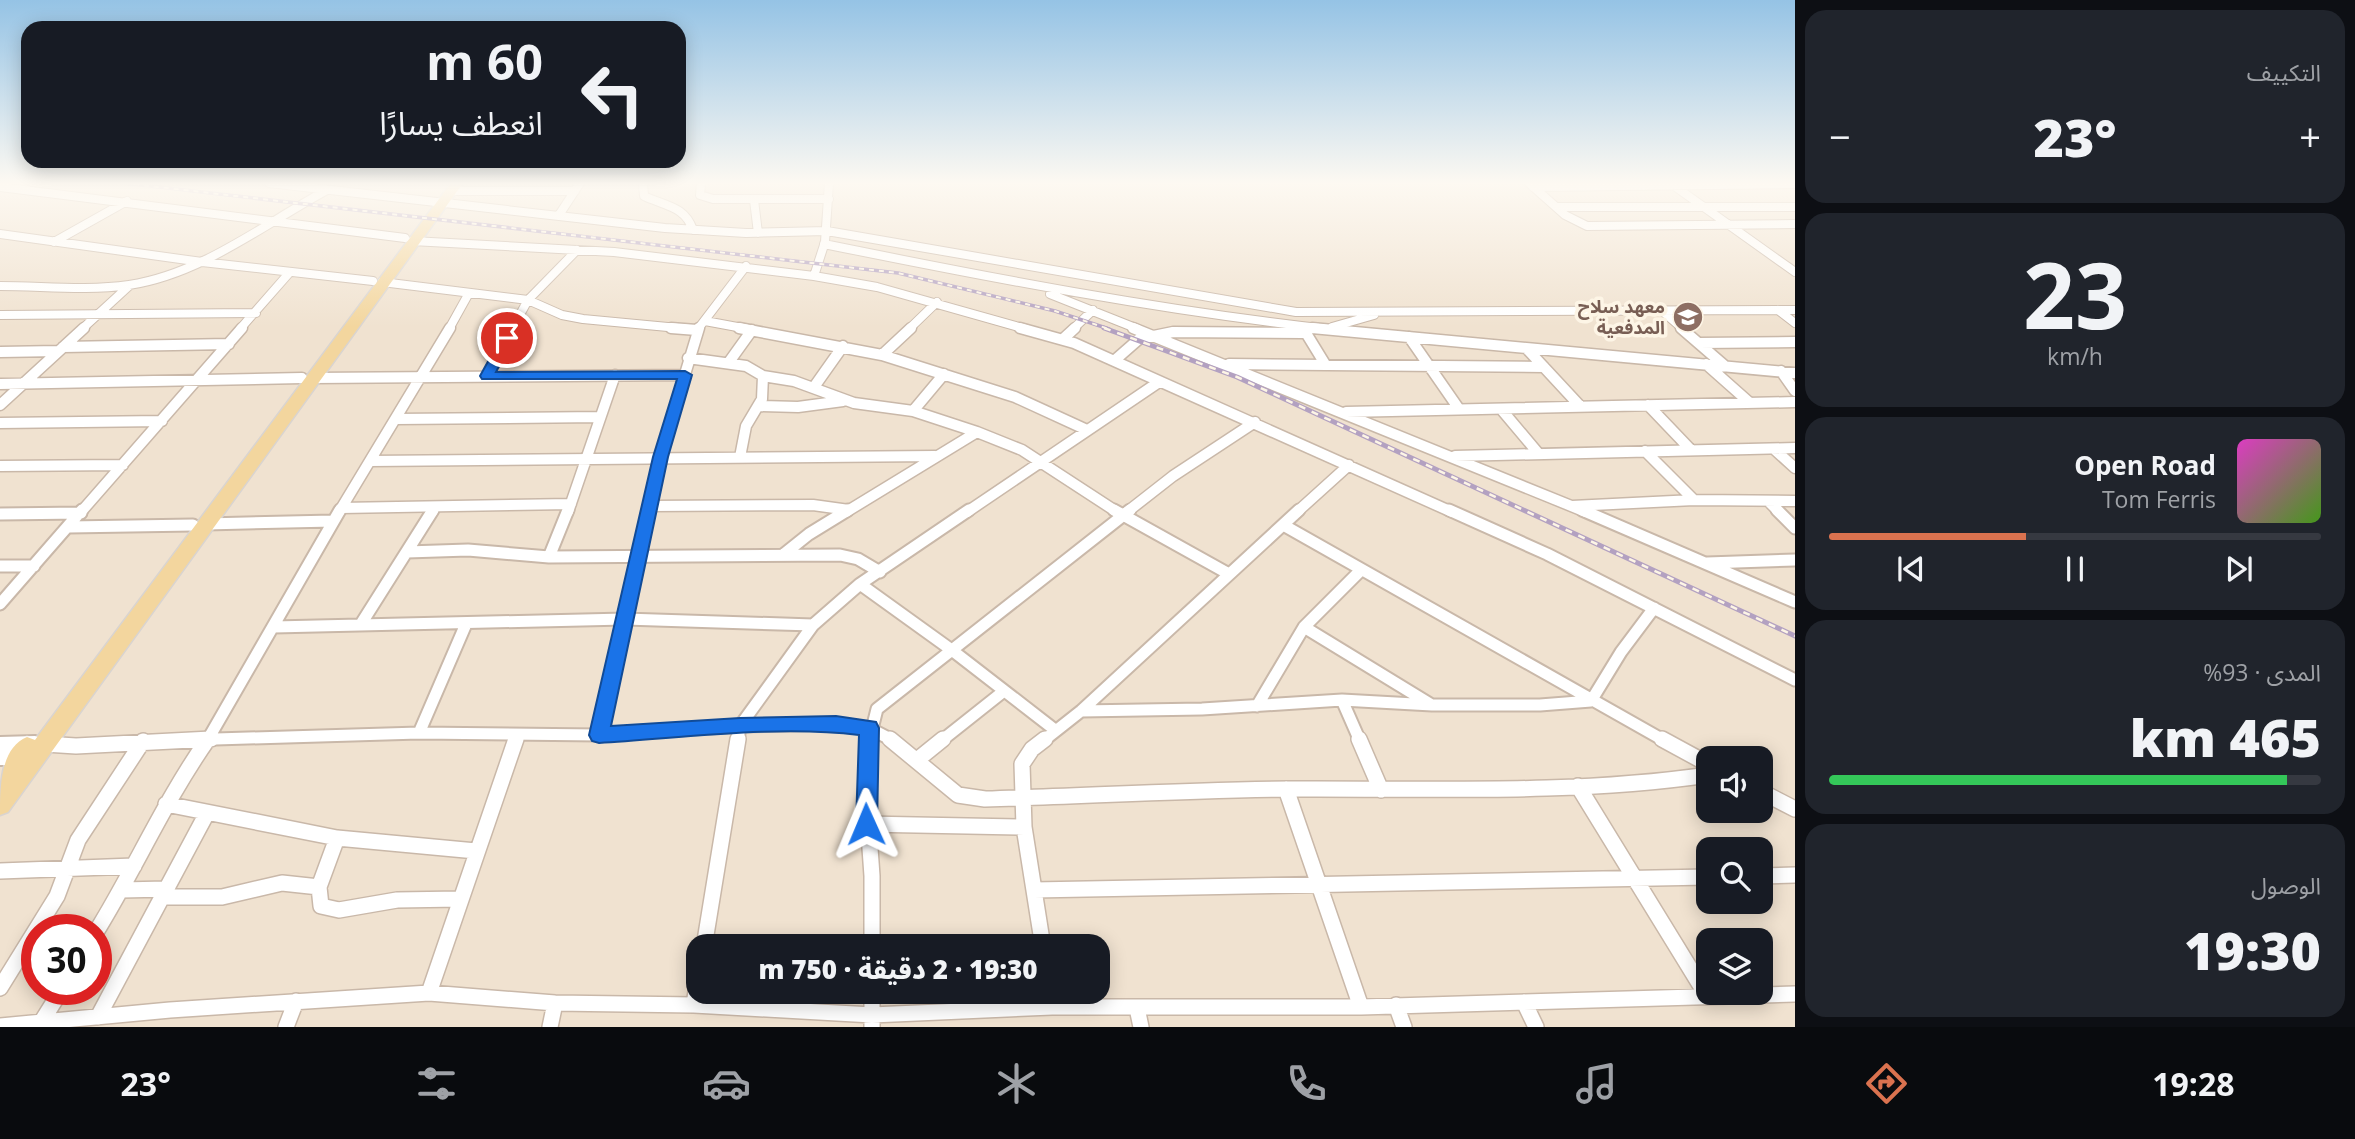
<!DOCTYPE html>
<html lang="ar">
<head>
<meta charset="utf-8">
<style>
	body { margin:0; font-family:"Open Sans","Noto Sans Arabic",sans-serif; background:#20242c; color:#f1f3f6; direction:rtl; height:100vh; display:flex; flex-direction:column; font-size:26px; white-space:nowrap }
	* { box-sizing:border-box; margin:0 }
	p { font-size:23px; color:#9ea1a6 }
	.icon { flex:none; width:38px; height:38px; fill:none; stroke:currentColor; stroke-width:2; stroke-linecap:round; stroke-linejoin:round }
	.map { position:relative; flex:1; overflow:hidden; direction:ltr }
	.sheet { display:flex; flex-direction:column; gap:10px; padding:10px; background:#0d0f14; width:560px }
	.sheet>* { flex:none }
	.hud { position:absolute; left:21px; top:21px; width:665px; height:147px; border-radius:21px; box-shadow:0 4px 18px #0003; direction:rtl; background:#171b24; color:#f1f3f6; overflow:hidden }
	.fabs { position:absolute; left:1696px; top:746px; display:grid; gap:14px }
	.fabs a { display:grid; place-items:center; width:77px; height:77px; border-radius:14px; background:#171b24; box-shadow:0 4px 18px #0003; font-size:35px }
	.speed { position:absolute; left:21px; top:914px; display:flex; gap:14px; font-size:35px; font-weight:700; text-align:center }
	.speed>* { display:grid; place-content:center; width:91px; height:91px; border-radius:50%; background:#171b24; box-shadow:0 4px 18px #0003; line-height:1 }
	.speed .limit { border:10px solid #d22; background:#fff; color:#111 }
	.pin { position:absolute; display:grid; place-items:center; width:60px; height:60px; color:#fff; margin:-30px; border:4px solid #fff; border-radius:50%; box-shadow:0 2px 7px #0007 }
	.me { position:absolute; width:77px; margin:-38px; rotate:359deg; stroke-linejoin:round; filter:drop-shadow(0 0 5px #0008) }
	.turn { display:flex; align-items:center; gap:24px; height:147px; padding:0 28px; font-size:32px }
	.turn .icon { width:91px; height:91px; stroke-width:2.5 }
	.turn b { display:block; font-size:49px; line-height:60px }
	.big { font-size:52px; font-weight:800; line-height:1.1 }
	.sheet .card { flex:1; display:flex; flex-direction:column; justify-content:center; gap:10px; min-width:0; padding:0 24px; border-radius:21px; background:#20242c }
	.sheet .dial { align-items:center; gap:0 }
	.dial b { font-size:91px; line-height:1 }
	.song { display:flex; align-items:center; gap:21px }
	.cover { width:84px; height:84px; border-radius:10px; background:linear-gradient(135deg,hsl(310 70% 55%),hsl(100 70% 35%)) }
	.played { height:7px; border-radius:4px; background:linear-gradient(90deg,#da724f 40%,#363941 40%) }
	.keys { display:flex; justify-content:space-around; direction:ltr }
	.heat { display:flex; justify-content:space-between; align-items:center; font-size:38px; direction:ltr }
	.charge { height:10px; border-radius:5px; background:linear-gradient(90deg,#34c759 93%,#363941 0) }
	.trip { position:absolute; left:686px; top:934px; width:424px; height:70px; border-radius:21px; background:#171b24; box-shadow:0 4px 18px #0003; font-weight:800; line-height:70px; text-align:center; direction:rtl }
	.dock { display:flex; height:112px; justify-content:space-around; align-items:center; background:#090b0e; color:#9ea1a6 }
	.dock .icon { width:49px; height:49px }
	.dock .active { color:#da724f }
	.dock b { font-size:32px; color:#f1f3f6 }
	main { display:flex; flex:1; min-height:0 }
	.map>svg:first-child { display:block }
	.residential { fill:#f0e2d0; fill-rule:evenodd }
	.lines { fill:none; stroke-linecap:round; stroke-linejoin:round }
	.minor-far3-casing { stroke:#c9b8a9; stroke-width:10 }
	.minor-far2-casing { stroke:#c9b8a9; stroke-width:13 }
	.minor-far1-casing { stroke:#c9b8a9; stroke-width:15 }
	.minor-casing { stroke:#c9b8a9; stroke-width:18 }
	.tertiary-casing { stroke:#c9b8a9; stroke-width:4 }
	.primary-casing { stroke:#d9d4d0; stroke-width:3 }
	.minor-far3 { stroke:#fff; stroke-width:8 }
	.minor-far2 { stroke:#fff; stroke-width:10 }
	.minor-far1 { stroke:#fff; stroke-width:11 }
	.minor { stroke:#fff; stroke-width:15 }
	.tertiary { fill:#fff; fill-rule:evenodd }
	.primary { fill:#f3d69e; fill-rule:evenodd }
	.rail-far1-casing { stroke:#b3a1c1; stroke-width:3.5 }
	.rail-casing { stroke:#b3a1c1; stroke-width:5 }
	.rail-far1 { stroke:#fdf5e6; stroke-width:2; stroke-dasharray:5; stroke-linecap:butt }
	.rail { stroke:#fdf5e6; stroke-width:2.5; stroke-dasharray:7; stroke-linecap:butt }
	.route { fill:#1a73e8; stroke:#114b97; stroke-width:2 }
	.labels { text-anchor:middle; stroke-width:7; stroke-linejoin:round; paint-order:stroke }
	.far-education-label { font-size:18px; font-weight:bold; fill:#785e54; stroke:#fdf5e6; text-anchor:end }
</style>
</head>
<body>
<main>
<section class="sheet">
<div class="card"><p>التكييف</p>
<div class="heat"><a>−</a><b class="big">23°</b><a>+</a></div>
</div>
<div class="card dial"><b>23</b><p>km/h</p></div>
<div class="card">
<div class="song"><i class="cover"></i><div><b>Open Road</b><p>Tom Ferris</p></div></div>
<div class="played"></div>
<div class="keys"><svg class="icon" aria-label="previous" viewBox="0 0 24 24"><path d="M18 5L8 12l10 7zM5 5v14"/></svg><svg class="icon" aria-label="pause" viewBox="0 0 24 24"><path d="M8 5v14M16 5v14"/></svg><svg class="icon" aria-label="next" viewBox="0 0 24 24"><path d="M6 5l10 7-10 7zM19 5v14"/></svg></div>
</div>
<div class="card"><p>المدى · 93%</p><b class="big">465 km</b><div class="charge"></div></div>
<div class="card"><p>الوصول</p><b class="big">19:30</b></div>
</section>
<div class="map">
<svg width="1795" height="1027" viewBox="0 0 1795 1027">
	<rect width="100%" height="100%" fill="#faf1e1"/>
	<path class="residential" d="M0 183H1795V1027H0ZM1708 758H1760V810H1708ZM1708 849H1760V901H1708ZM37 929H96V989H37ZM1708 940H1760V992H1708ZM698 947H1097V992H698Z"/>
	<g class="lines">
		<g class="minor-far3-casing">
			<path id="minor-far3" d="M269 183 665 228 746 233 827 231 1296 312 1795 310
				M643 183 644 196C665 206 685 206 693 230
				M701 183 700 195 713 199H829
				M1529 183 1565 215 1587 226 1795 224
				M1673 185 1795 272
				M0 187 405 238
				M1533 187 1795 184
				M451 191H575
				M754 200 758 233
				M1557 207H1795
				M559 215 580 183
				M0 234 202 262 373 281
				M412 241 614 252 814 276 877 287 1026 329
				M54 242 127 201
				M824 244C991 278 1158 310 1328 329
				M814 276 825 242 829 183
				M382 282 528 300 562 315 583 319 689 329
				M0 286C43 286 87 291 129 285 202 274 264 224 327 190
				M1050 294 1138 329
				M1661 310 1683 329
				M1778 310 1795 323
				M0 315 256 313
				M705 321 748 329
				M1332 327 1374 315
				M82 329 130 285
				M240 329 290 272
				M449 329 469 293
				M512 329 528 300 577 250
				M698 329 746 266
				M909 329 937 302
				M1073 329 1093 310"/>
		</g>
		<g class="minor-far2-casing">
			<path id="minor-far2" d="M671 328 697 330
				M739 328 882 355 1015 397 1087 430
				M1020 328 1074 343 1452 512
				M1133 328 1586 512
				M1312 328 1795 373
				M1681 328 1725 366
				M1306 333 1325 364
				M1409 337 1459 409
				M1063 339 1075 328
				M1699 343 1795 342
				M63 347 229 344
				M1527 349 1580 406
				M0 352 58 351
				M882 355 911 328
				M688 358 746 366 763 376 794 381 854 403 913 411 977 432 1022 450 1117 512
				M1115 360 1139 339 1173 332 1303 333
				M729 362 752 330
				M1229 364 1544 367
				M1706 364 1750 403
				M1781 371 1795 391
				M487 376 513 328
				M313 378 685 375
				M0 384 302 378
				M814 387 843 346
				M0 405 84 328
				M1648 405 1691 450
				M758 406 798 407 843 401
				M1501 409 1538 453
				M913 411 944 374
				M1346 412 1795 402
				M396 419 600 417
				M0 423 162 421
				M1774 449 1795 468
				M1645 451 1694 500
				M1455 456 1795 448
				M740 457 746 426 762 399 763 376
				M370 461 935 456
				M0 466 123 465
				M1768 501 1779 512
				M651 506 813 505 849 510
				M1572 506 1694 500 1795 501
				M341 508 571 504
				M81 512 242 328
				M339 512 450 328
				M432 512 435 507
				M568 512 615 375
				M648 512 660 457 699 328
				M846 512 977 432
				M967 512 1159 382
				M1127 512 1173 476 1255 422
				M1297 512 1349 465"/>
		</g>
		<g class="minor-far1-casing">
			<path id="minor-far1" d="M1114 510 1229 574
				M1449 510 1547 554 1795 680
				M1582 510 1795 602
				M1777 510 1795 528
				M0 514 81 513
				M206 524 333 521
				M1285 526 1665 741
				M69 527 193 525
				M407 552 468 550 549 557 840 555 858 559 880 572
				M784 554 809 534 848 510
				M549 557 568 510
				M1707 563 1795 560
				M0 566H34
				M860 584 953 651 1055 730
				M0 604 82 510
				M361 624 433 510
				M274 627 625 619 813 625
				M1304 627 1430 704
				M1342 700 1360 741
				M1257 706 1304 627 1361 570
				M1081 711 1202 709 1342 700 1432 705H1540L1591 701 1621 652 1654 608
				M419 733 466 624
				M599 735 648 510
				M151 741 419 733 599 735 740 726 836 724 869 728 894 741
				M207 741 340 510
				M515 741 517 736
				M738 741 740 726 813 625 860 584 969 510
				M869 741 877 709 1130 510
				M941 741 1004 691
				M1043 741 1081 711 1299 510"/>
		</g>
		<g class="minor-casing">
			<path id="minor" d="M869 739 866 792 872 876V947
				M890 739 958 795 985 799C1086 796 1187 790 1288 789 1428 788 1570 795 1708 775
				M1359 739 1381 790
				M1662 739 1708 764
				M45 744 76 746 211 739
				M917 760 943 739
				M1578 786 1707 996
				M1286 789 1361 1007
				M1760 791 1795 809
				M166 804 337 838 476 851
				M866 824 1024 827
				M337 838 319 887 321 906 339 910 397 900 460 899
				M0 871 134 866
				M1760 876 1795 875
				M122 890 166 889
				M1034 890 1708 877
				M162 897H222L282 883 319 887
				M96 932C135 869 165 800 208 739
				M704 947 738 739
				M1043 947 1024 827 1022 764 1032 749 1045 739
				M0 988 57 896 78 840 143 741
				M872 992V1027
				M1050 992 1052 1007
				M429 993 516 739
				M1524 1002 1536 1027
				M694 1005 698 978
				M1396 1005 1404 1027
				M1137 1008 1141 1027
				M98 1017 207 813
				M42 1021 62 989
				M0 1026 170 1010 429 993 555 1003 694 1005 872 1015 1052 1007H1361L1795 994
				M286 1027 296 1001
				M550 1027 555 1003"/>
		</g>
		<g class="tertiary-casing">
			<path id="tertiary" d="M35 736 41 738 44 743 41 748 30 751 36 757 33 762 27 765H0V737Z"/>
		</g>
		<g class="primary-casing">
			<path id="primary" d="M451 183H463L8 812 0 815C0 788 0 748 27 737L35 740Z"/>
		</g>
		<use href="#minor-far3" class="minor-far3"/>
		<use href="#minor-far2" class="minor-far2"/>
		<use href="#minor-far1" class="minor-far1"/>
		<use href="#minor" class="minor"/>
		<use href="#tertiary" class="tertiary"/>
		<use href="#primary" class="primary"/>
		<g class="rail-far1-casing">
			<path id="rail-far1" d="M124 183 898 273 1055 311 1109 329"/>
		</g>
		<g class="rail-casing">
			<path id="rail" d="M1104 328 1237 377 1795 636"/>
		</g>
		<use href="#rail-far1" class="rail-far1"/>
		<use href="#rail" class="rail"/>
	</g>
	<linearGradient id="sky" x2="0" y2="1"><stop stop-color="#95c3e5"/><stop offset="0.56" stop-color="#fdf9f2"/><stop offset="1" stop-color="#fdf9f2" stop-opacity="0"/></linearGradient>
	<rect width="1795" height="327" fill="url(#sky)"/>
	<path class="route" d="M507 334 514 338 496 372 685 371 692 375 668 457 611 726 740 718 836 716 876 722 879 728 877 824 874 831 866 834 859 831 856 824 859 735C776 725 683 738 599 743L592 741 589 735 653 457 677 379H482L480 376 501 338Z"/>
	<defs>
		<g id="university-disc" transform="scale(1.575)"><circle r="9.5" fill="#8d6e63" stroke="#fdf5e6"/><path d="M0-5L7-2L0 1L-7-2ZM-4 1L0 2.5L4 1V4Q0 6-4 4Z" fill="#fff"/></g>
	</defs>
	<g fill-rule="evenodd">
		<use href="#university-disc" x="1688" y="317"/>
	</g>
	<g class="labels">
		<g class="far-education-label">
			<text x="1665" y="313">معهد سلاح<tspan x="1665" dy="21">المدفعية</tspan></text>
		</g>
	</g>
</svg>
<div class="fabs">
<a><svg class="icon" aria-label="sound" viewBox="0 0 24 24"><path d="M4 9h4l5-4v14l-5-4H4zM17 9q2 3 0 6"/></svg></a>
<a><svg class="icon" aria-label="search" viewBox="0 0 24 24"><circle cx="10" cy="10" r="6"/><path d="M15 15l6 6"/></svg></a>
<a><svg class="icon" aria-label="layers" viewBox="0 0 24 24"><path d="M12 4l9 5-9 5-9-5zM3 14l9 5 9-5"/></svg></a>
</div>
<div class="speed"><div class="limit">30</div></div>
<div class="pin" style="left:507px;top:338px;background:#d93025"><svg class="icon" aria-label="arrive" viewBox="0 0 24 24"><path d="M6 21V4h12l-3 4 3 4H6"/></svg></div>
<svg class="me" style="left:866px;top:824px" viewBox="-20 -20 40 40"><path d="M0-17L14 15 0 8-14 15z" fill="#1a73e8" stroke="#fff" stroke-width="4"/></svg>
<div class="trip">19:30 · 2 دقيقة · 750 m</div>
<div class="hud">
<div class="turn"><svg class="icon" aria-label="left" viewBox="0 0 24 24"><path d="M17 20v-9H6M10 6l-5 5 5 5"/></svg><div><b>60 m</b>انعطف يسارًا</div></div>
</div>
</div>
</main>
<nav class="dock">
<b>19:28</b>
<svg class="icon active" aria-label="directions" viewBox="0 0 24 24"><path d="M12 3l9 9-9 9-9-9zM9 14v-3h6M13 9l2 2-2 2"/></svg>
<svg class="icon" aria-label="music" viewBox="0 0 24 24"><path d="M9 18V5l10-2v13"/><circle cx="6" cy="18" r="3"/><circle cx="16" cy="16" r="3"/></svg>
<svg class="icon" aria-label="phone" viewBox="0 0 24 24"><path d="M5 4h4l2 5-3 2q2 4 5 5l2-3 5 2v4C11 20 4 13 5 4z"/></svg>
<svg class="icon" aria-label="climate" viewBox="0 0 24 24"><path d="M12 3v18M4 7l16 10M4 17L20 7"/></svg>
<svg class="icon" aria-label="car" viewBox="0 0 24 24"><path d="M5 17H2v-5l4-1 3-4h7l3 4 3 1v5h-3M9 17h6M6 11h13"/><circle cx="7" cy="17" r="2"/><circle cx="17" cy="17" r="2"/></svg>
<svg class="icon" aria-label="filters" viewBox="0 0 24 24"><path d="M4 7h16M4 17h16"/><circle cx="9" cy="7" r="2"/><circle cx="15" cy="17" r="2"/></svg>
<b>23°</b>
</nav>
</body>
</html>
